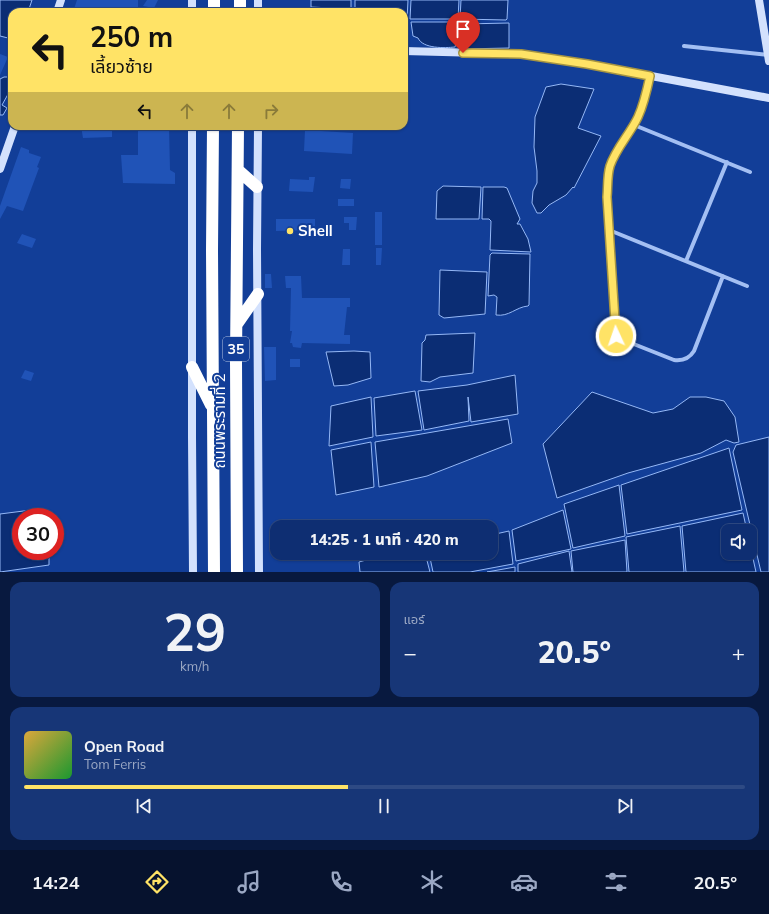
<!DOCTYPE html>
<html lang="th">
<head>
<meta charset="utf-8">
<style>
	body { margin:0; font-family:Mulish,"Noto Sans Thai",sans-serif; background:#173677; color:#f1f3f6; height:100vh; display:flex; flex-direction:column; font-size:15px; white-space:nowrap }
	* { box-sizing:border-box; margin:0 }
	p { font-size:13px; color:#9ba8c4 }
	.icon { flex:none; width:22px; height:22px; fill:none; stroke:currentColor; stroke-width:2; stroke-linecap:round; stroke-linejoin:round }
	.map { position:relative; height:572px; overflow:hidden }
	.side { display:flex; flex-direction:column; gap:10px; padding:10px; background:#08193f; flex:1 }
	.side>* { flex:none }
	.guide { position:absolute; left:8px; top:8px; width:400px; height:122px; border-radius:12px; box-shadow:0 1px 3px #0004,0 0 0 1px #2e4a84; background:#ffe366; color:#111; overflow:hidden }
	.tools { position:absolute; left:721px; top:524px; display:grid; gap:8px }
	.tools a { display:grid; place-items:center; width:36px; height:36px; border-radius:8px; background:#0e2e72; box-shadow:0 1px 3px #0004,0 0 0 1px #2e4a84; font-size:20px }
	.speed { position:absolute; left:12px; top:508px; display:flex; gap:8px; font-size:20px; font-weight:700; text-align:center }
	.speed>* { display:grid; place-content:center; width:52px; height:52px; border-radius:50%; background:#0e2e72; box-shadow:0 1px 3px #0004,0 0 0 1px #2e4a84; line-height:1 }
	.speed .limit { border:6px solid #d22; background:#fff; color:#111 }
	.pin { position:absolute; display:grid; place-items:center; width:34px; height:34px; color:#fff; margin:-41px -17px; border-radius:50% 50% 50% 0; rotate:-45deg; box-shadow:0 0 4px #0007 }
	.pin .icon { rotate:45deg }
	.me { position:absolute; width:44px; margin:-22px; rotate:357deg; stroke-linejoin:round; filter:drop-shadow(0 0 3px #0008) }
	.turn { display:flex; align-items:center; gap:14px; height:84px; padding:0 16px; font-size:18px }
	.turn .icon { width:52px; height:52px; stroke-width:2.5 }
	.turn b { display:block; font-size:28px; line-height:34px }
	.lanes { display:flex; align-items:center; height:38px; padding:0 16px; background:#0003; justify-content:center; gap:20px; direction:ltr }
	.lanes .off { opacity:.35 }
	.big { font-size:30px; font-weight:800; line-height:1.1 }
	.side .tile { flex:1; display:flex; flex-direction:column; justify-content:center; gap:6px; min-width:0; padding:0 14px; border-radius:12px; background:#173677 }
	.side .dial { align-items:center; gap:0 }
	.dial b { font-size:52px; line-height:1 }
	.song { display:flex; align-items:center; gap:12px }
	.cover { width:48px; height:48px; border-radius:6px; background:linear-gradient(135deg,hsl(40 70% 55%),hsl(130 70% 35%)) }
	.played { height:4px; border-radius:2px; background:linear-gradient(90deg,#ffe366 45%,#2e4a84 45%) }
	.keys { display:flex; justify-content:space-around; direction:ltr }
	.heat { display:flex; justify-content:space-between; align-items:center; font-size:22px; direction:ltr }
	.side .tiles { flex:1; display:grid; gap:10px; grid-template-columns:1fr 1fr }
	.tile:last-child { grid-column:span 2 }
	.trip { position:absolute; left:270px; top:520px; width:228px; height:40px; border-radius:12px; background:#0e2e72; box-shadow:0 1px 3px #0004,0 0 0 1px #2e4a84; font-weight:800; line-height:40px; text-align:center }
	.dock { display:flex; height:64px; justify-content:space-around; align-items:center; background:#06122e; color:#9ba8c4 }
	.dock .icon { width:28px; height:28px }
	.dock .current { color:#ffe366 }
	.dock b { font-size:18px; color:#f1f3f6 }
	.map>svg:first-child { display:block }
	.water { fill:#0b2d74; stroke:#95b8f6 }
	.building { fill:#2053b7 }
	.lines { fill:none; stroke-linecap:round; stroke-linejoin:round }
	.street { stroke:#a3bff3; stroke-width:4 }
	.secondary { stroke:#d3e1fd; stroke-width:8 }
	.highway { stroke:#fff; stroke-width:12 }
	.route-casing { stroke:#a69442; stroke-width:10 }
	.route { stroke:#ffe366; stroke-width:7 }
	.poi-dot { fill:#ffe366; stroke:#123e98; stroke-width:1.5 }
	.labels { text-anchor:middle; stroke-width:4; stroke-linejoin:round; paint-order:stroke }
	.shield { fill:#123e98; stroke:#b8c5e0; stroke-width:1 }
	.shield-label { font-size:14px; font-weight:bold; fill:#fff }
	.poi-label { font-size:15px; font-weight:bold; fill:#fff; stroke:#123e98; text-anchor:start }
	.street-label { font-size:15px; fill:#fff; stroke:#123e98 }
</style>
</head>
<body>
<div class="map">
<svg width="769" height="572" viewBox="0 0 769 572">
	<rect width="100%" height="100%" fill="#123e98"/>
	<path class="water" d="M0 0H32L28 12H12V39L0 36Z
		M311 0H351V9L311 7Z
		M355 0H408L407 20H404V12H355Z
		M411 0H459L458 19H410Z
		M461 0H508L507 19 506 20 460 19Z
		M411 22H454L453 30 454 34 458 35 455 47C445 48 423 49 418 38L413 36Z
		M509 23V48L462 49 463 24Z
		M4 77H12V87L2 105 7 108 3 115H0V79Z
		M561 84 594 89 578 128 601 136 574 188 573 187 566 195 549 205 541 213H537L532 203 533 191 537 183V171L534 147 535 117 546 87Z
		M443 186 481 187 479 219H436L437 191Z
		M483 187H504L507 188 520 219 517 224H520L528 239 531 252 490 250 491 221 489 219H482Z
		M492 253 530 254 529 305 528 306C516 307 509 317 496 315L497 297 494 295 488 296 490 255Z
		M440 270 487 272 485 314 444 318 439 315Z
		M475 333 473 373 440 377 430 382 421 381 422 343 425 340 426 335Z
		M354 351 370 352 371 378 348 385 334 386 326 352Z
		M515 375 518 414 471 422 468 397 469 421 424 430 418 391 467 385Z
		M415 391 422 430 376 436 374 398Z
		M592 392 653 413 673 409 690 397H706L724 401 735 417 739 442 734 443 726 440 701 453 628 473 557 498 543 444Z
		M371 397 373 437 329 446 331 406Z
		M508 419 512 443 427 476 379 487 375 442Z
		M769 437V572H761L733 452 736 445Z
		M371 442 374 487 336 495 331 450Z
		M729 448 742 510 627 534 621 485Z
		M619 485 625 536 573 548 564 504Z
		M39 509 41 517H21V551H49V565L0 572V514Z
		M563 510 571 549 516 561 512 530Z
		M743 513 747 531H728V553H750V545L756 572H686L682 526Z
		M680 526 684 572H629L626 537Z
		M509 531 513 564 470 572H433L429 553H491V535Z
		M625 540 627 572H573L571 551Z
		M569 551 572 572H518V564Z
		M391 553H425L430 572H360L359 562Z
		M515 567V572H487Z"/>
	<path class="building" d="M77 0H138V12H73Z
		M147 0H158L154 8 143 6Z
		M0 54 8 57 0 75Z
		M81 126H112V137L83 138Z
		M138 126H169L170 170 175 173V184L123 183 121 155H138Z
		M305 130 353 133 352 154 304 151Z
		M21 147 29 150V153L41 157 37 167 39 168 23 211 7 206 0 219V206Z
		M309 177H315L313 192 289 191 290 179 309 180Z
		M341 179H351L350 189 340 188Z
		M338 199H354V206H338Z
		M375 212H382V245H375Z
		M344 217H357L356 230H349V223H344Z
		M276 219H315V230L276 231Z
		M22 234 36 239 32 248 17 243Z
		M376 248H382L381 265H376Z
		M343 249H350V265H342Z
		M265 274H271L272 288H265Z
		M285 276H301L302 298H350V307H347L344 335H350V344L302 343 301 348 293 347 292 343H290L292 331H290L291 288H286Z
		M264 347H276V380L265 381Z
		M290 359H300V367H290Z
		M25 370 34 373 31 381 21 378Z"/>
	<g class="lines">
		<path class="street" d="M684 46 768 55
			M650 76C647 90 644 105 638 118 630 134 616 148 610 166 607 176 608 187 607 197L616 337 674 360C682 361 689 359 694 351L723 276
			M634 125 750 172
			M609 230 747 286
			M686 261 727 162"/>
		<path class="secondary" d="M192 0V12
			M258 0V12
			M759 0 769 61
			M57 12 61 0
			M404 51 521 54 587 64 769 98
			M192 126V437L193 572
			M258 126 257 249 259 572
			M0 169 15 126"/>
		<path class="highway" d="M214 0V12
			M240 12V0
			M213 126 212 250 214 572
			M238 170 257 187
			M237 324 258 294
			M192 367 211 405
			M237 572 236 360 238 126"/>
	</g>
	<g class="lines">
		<g class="route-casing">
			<path id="route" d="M463 53 521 54 587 64 650 76C647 90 644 104 638 117 630 134 616 148 610 166 607 176 608 187 607 197L616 336"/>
		</g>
		<use href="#route" class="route"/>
	</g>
	<circle class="poi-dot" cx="290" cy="231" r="4"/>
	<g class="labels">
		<rect class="shield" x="223" y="337" width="26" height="24" rx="3"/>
		<g class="shield-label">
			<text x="236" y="354">35</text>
		</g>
		<g class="poi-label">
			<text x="298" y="236">Shell</text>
		</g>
		<g class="street-label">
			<text transform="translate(220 421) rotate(-90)" y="5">ถนนพระรามที่ 2</text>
		</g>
	</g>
</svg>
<div class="tools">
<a><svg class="icon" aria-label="sound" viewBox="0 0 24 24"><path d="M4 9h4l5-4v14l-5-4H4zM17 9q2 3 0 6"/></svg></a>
</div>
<div class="speed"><div class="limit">30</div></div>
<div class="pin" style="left:463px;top:53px;background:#d93025"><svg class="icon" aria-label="arrive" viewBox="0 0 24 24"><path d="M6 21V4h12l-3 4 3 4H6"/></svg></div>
<svg class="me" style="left:616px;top:336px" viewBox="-20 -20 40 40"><circle r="17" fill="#ffe366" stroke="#fff" stroke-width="3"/><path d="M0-11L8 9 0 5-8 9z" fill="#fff"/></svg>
<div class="trip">14:25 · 1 นาที · 420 m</div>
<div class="guide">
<div class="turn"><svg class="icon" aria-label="left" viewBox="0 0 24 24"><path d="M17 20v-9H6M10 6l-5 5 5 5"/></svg><div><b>250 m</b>เลี้ยวซ้าย</div></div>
<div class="lanes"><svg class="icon" aria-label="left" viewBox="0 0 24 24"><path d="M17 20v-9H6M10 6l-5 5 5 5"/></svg><svg class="icon off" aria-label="ahead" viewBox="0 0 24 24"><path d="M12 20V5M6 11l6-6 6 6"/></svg><svg class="icon off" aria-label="ahead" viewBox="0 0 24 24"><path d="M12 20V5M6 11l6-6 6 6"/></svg><svg class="icon off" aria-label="right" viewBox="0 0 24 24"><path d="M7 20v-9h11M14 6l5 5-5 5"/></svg></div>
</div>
</div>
<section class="side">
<div class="tiles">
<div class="tile dial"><b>29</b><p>km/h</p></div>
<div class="tile"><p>แอร์</p>
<div class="heat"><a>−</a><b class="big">20.5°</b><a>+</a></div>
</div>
<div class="tile">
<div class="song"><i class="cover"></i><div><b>Open Road</b><p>Tom Ferris</p></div></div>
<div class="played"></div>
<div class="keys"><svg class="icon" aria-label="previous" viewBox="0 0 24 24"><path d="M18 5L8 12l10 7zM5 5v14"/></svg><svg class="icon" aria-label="pause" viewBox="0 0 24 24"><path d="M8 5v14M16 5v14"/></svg><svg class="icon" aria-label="next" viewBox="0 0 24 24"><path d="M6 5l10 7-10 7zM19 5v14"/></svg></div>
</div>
</div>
</section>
<nav class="dock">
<b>14:24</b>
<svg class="icon current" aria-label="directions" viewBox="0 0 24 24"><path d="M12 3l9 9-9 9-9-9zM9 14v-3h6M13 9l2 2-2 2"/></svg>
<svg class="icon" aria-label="music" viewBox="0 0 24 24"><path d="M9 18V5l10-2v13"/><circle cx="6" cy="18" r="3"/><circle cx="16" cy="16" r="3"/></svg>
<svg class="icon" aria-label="phone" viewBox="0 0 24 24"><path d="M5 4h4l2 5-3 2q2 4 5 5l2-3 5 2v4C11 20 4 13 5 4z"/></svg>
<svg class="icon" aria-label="climate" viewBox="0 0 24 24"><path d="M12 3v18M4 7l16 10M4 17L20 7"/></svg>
<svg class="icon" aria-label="car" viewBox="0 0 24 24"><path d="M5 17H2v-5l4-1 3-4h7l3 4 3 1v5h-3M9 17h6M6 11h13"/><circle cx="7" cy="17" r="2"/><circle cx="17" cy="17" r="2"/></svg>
<svg class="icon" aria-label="filters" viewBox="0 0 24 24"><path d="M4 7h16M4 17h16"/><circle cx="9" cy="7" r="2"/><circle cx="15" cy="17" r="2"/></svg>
<b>20.5°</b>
</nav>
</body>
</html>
